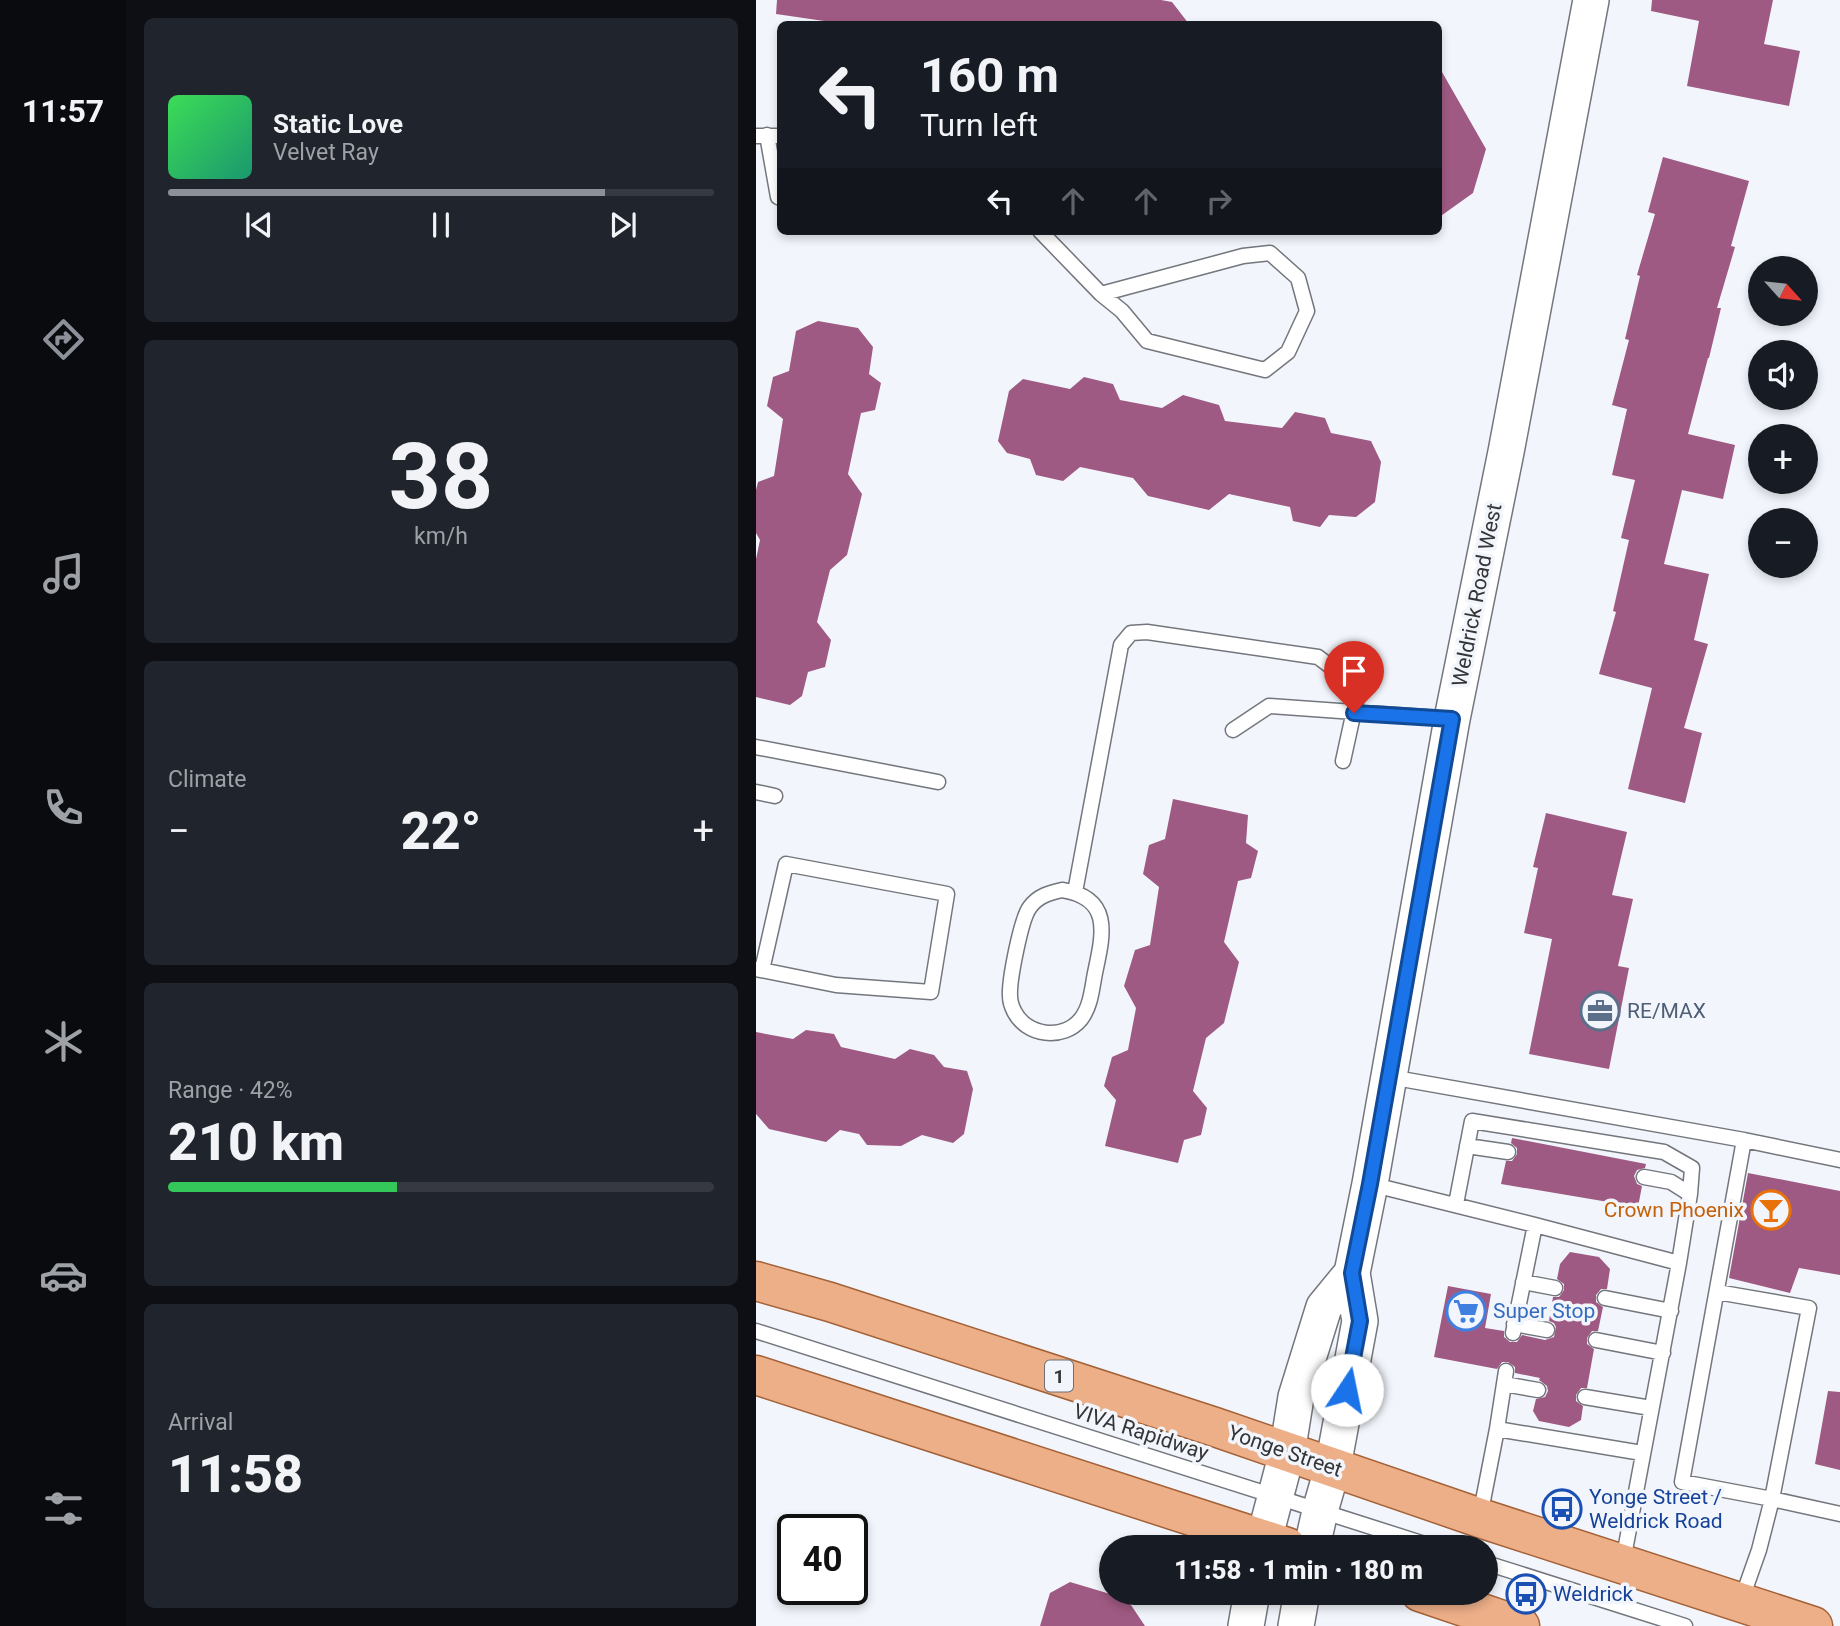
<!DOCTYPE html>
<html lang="en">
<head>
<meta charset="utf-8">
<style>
	body { margin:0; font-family:Roboto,sans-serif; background:#20242c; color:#f1f3f6; height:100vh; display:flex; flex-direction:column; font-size:26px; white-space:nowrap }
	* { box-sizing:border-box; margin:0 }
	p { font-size:23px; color:#9ea1a6 }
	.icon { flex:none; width:38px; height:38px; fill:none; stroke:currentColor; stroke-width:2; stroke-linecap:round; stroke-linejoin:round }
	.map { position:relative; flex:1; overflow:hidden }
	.sheet { display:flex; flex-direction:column; gap:18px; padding:18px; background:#0d0f14; width:630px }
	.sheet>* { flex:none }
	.hud { position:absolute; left:21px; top:21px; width:665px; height:214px; border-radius:10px; box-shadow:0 4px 10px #0003; background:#171b24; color:#f1f3f6; overflow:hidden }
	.needle { width:46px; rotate:117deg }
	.buttons { position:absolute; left:992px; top:256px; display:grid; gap:14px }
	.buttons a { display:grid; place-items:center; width:70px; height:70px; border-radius:50%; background:#171b24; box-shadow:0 4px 10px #0003; font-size:35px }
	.speed { position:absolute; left:21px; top:1514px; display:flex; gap:14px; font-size:35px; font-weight:700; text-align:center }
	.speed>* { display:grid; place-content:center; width:91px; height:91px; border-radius:50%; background:#171b24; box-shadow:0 4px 10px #0003; line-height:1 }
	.speed .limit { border:4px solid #111; border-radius:10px; background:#fff; color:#111 }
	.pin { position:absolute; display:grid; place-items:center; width:60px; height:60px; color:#fff; margin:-72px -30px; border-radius:50% 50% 50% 0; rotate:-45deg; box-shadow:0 0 7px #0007 }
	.pin .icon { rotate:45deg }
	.me { position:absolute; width:77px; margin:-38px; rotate:11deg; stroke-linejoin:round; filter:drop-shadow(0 0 5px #0008) }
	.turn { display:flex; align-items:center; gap:24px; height:147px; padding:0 28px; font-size:32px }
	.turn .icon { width:91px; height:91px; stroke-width:2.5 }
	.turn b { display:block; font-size:49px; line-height:60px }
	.lanes { display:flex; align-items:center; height:66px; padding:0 28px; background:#0003; justify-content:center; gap:35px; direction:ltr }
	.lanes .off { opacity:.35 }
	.big { font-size:52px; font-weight:800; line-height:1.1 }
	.sheet .widget { flex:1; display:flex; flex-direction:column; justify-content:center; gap:10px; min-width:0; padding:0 24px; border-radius:10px; background:#20242c }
	.sheet .dial { align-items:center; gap:0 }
	.dial b { font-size:91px; line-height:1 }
	.song { display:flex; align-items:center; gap:21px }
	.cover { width:84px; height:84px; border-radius:10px; background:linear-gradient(135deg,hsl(130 70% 55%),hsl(160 70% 35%)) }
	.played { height:7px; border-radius:4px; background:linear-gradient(90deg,#8c9099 80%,#363941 80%) }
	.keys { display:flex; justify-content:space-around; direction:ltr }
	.heat { display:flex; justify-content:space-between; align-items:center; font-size:38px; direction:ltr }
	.charge { height:10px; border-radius:5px; background:linear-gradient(90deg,#34c759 42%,#363941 0) }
	.trip { position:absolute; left:343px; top:1535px; width:399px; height:70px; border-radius:35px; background:#171b24; box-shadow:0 4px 10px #0003; font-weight:800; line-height:70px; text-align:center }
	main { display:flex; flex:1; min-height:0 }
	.menu { display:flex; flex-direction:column; width:126px; justify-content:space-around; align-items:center; background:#090b0e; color:#9ea1a6 }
	.menu .icon { width:49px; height:49px }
	.menu .on { color:#8c9099 }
	.menu b { font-size:32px; color:#f1f3f6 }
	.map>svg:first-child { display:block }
	.building { fill:#9f5a83 }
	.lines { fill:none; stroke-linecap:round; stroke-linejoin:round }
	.service-casing { stroke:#73767c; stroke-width:17 }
	.tertiary-casing { stroke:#73767c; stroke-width:38 }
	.primary-casing { stroke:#a46238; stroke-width:41 }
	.service { stroke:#fff; stroke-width:14 }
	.tertiary { stroke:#fff; stroke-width:35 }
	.primary { stroke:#edaf88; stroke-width:38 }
	.route-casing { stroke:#114b97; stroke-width:18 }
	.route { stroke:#1a73e8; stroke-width:12 }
	.labels { text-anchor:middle; stroke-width:7; stroke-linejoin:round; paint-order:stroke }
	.shield { fill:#f2f6fc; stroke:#6d6f72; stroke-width:2 }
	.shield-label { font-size:19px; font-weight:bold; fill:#343537 }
	.street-label { font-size:21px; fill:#343537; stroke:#f2f6fc }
	.service-label { font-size:21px; fill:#4e5e75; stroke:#f2f6fc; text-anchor:start }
	.food-label { font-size:21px; fill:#c56008; stroke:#f2f6fc; text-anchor:end }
	.shop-label { font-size:21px; fill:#366cbe; stroke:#f2f6fc; text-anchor:start }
	.transit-label { font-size:21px; fill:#164399; stroke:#f2f6fc; text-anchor:start }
</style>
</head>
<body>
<main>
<nav class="menu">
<b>11:57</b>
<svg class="icon on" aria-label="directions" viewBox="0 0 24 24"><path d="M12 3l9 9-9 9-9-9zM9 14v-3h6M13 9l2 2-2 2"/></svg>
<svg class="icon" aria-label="music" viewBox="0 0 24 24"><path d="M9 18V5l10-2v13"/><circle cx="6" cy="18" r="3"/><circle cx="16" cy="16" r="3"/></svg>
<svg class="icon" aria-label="phone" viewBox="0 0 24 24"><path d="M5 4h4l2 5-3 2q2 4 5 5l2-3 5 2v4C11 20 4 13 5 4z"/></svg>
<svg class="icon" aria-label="climate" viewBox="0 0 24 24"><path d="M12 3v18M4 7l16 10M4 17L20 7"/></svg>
<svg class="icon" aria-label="car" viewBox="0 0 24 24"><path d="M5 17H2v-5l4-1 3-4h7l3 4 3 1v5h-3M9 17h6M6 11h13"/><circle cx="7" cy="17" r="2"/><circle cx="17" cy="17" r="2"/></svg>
<svg class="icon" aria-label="filters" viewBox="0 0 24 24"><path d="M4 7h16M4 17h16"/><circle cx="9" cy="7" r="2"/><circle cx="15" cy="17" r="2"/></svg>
</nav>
<section class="sheet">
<div class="widget">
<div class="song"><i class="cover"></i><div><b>Static Love</b><p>Velvet Ray</p></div></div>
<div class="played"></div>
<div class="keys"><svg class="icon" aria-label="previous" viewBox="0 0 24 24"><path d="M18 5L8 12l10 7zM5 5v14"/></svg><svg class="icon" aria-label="pause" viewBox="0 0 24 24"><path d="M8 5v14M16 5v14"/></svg><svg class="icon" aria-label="next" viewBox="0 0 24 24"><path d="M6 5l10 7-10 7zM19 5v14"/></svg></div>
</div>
<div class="widget dial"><b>38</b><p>km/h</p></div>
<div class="widget"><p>Climate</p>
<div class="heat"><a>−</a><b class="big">22°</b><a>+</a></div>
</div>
<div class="widget"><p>Range · 42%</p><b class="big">210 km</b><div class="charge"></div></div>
<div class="widget"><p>Arrival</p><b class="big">11:58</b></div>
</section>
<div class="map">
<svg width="1084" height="1626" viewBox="0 0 1084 1626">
	<rect width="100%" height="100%" fill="#f2f6fc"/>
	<path class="building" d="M21 0H405L416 2 433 24H76L75 22 20 14Z
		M896 0H1017L1008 44 1044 51 1033 106 931 86 943 21 895 11Z
		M682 65 730 149 717 193 682 218Z
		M907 157 993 181 975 246 979 247 961 308H965L953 358H952L932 434 979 445 967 499 926 490 908 564 953 574 938 640 952 644 928 728 946 733 929 803 872 789 896 688 843 674 860 612 857 611 873 540 865 538 879 480 856 475 871 409 856 405 873 340 869 339 884 276 881 275 899 214 892 212Z
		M62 321 102 328 117 347 113 374 125 383 119 410 105 413 92 474 106 494 91 555 74 570 61 622 75 640 69 667 52 672 46 696 34 705 0 697V559L4 540 0 533V490L2 482 18 476 27 419 11 406 17 377 33 371 40 331Z
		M328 377 357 384 364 400 406 408 427 395 463 405 469 421 526 428 539 412 569 418 575 433 615 441 625 462 619 502 600 517 573 515 564 527 537 521 534 507 473 494 453 510 392 496 377 478 324 467 307 481 280 475 274 459 251 453 242 441 253 391 267 379 314 389Z
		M417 799 492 815 490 843 502 851 495 878 482 881 468 942 483 962 468 1023 450 1038 437 1091 451 1108 445 1135 428 1140 422 1163 349 1146 360 1100 348 1086 356 1057 372 1050 380 1008 368 986 379 950 394 945 403 887 387 874 393 845 409 839Z
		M790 813 871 832 856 895 877 899 862 966 873 968 853 1069 773 1054 796 939 768 933 782 868 777 867Z
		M50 1030 78 1034 85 1047 139 1059 154 1049 178 1055 188 1067 211 1071 217 1089 208 1134 197 1143 166 1135 145 1146 111 1145 103 1134 84 1130 70 1142 13 1129 0 1114V1032L37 1039Z
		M756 1138 890 1164 889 1168 881 1170 878 1176 881 1184 886 1186 882 1207 745 1184 750 1161H756L761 1154V1148L755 1143Z
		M992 1173 1084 1191V1275L1043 1268 1034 1293 973 1278Z
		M814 1252 843 1257 854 1269 851 1289H845L840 1295V1302L847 1307 842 1331H836L831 1338V1344L838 1349 831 1388H825L820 1395V1401L827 1406 825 1420 813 1427 783 1421 777 1411 780 1399 789 1397 792 1391 791 1386 783 1380 784 1378 759 1373V1367L752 1362H746L741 1369 678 1357 692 1286 735 1294 729 1328 748 1331V1337L754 1342H761L766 1335 789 1340 798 1337 800 1327 798 1323 793 1321 797 1297H803L808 1290V1284L801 1279 804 1264Z
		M1072 1391 1084 1392V1470L1059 1464Z
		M314 1582 371 1599 389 1626H284L294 1593Z"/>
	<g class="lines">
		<g class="service-casing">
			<path id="service" d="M11 135 22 197 24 198
				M0 136H24
				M284 231 345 294 366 311 391 341 509 370 532 352 551 311 542 278 514 253 487 256 345 294
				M477 730 513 706 696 719
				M0 747 182 782
				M0 792 19 796
				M306 890C357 898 347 935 339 973 336 988 335 1006 325 1019 307 1041 270 1036 258 1011 256 1007 254 1001 254 996 253 981 265 918 274 907 282 896 293 893 306 890Z
				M319 892 365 645 375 633 391 632 562 657 603 688 587 761
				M0 969 80 985 175 992 191 894 30 864 6 970
				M634 1077 988 1140
				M711 1146 752 1152
				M1084 1160 988 1140 926 1482 1016 1499 1084 1514
				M888 1177 915 1182 934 1194
				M614 1184 779 1225 923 1263 867 1561
				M700 1204 716 1121 908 1152 936 1168 934 1194 923 1263
				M767 1282 799 1288
				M961 1292 1053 1308 1016 1499 1003 1550 985 1601
				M849 1298 915 1311
				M758 1324 791 1330
				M0 1331 678 1547
				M757 1333 779 1225
				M840 1340 907 1353
				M748 1384 782 1390
				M829 1397 895 1408
				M741 1429 750 1371
				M724 1516 741 1429 886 1453
				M730 1563 929 1626"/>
		</g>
		<g class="tertiary-casing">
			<path id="tertiary" d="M506 1547 531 1453 540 1397 568 1307 596 1273
				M556 1547 564 1511 577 1466 604 1321 596 1273 614 1184 696 719 750 452 835 0
				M490 1626 496 1592
				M540 1626 546 1592"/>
		</g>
		<g class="primary-casing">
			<path id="primary" d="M0 1281 74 1302 459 1427 724 1518 1057 1626
				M0 1375 531 1547
				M664 1592 764 1626"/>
		</g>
		<use href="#service" class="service"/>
		<use href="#tertiary" class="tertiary"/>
		<use href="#primary" class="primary"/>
	</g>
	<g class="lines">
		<g class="route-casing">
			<path id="route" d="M591 1390 604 1321 596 1273 614 1184 696 719 598 713"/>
		</g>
		<use href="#route" class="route"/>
	</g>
	<defs>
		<g id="office-ring" transform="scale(2.0125)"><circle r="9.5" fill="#f2f6fc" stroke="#5c6f8a" stroke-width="1.5"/><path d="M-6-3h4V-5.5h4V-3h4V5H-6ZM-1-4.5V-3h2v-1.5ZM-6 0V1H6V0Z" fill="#5c6f8a"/></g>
		<g id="bar-ring" transform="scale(2.0125)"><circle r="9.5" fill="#f2f6fc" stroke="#e8710a" stroke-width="1.5"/><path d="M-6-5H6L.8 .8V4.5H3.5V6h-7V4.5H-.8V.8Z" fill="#e8710a"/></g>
		<g id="supermarket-ring" transform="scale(2.0125)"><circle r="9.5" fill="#f2f6fc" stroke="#3f7fe0" stroke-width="1.5"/><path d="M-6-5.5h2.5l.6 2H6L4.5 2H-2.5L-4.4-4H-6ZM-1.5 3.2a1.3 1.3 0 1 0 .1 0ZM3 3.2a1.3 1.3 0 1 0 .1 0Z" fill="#3f7fe0"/></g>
		<g id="bus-ring" transform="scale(2.0125)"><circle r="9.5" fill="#f2f6fc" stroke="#1a4fb4" stroke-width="1.5"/><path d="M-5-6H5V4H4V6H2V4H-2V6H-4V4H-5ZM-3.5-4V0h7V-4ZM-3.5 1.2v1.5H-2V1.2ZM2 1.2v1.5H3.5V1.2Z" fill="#1a4fb4"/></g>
	</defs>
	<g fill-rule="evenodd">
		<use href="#office-ring" x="844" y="1011"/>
		<use href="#bar-ring" x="1015" y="1210"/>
		<use href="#supermarket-ring" x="710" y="1311"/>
		<use href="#bus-ring" x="806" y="1509"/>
		<use href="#bus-ring" x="770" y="1594"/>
	</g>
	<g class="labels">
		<rect class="shield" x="289" y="1360.5" width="28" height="31" rx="5"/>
		<g class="shield-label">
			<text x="303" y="1383">1</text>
		</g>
		<g class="street-label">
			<text transform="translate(721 595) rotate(-79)" y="7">Weldrick Road West</text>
			<text transform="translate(385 1432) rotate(18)" y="7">VIVA Rapidway</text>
			<text transform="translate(529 1451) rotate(19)" y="7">Yonge Street</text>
		</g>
		<g class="service-label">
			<text x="871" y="1018">RE/MAX</text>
		</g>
		<g class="food-label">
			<text x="988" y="1217">Crown Phoenix</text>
		</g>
		<g class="shop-label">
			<text x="737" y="1318">Super Stop</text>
		</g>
		<g class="transit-label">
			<text x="833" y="1504">Yonge Street /<tspan x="833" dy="24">Weldrick Road</tspan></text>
			<text x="797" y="1601">Weldrick</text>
		</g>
	</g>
</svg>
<div class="buttons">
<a><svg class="needle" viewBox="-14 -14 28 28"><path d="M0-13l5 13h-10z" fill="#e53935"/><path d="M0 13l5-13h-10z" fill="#9ea1a6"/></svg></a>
<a><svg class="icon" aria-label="sound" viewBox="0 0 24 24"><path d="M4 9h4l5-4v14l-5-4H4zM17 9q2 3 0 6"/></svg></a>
<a>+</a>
<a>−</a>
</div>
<div class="speed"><div class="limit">40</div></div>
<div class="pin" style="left:598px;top:713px;background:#d93025"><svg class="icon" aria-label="arrive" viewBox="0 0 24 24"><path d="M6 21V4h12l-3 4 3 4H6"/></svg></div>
<svg class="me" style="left:591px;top:1390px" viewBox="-20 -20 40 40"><circle r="19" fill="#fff"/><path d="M0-13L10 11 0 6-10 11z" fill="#1a73e8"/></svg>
<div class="trip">11:58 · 1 min · 180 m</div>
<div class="hud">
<div class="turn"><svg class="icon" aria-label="left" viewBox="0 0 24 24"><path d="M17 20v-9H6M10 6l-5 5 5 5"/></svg><div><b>160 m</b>Turn left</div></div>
<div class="lanes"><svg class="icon" aria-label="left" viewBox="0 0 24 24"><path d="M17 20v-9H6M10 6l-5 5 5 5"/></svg><svg class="icon off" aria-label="ahead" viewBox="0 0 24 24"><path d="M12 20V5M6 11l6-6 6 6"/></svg><svg class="icon off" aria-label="ahead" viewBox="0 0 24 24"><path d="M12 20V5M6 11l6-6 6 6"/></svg><svg class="icon off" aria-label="right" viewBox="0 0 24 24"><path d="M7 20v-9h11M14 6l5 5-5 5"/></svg></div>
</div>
</div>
</main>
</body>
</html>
